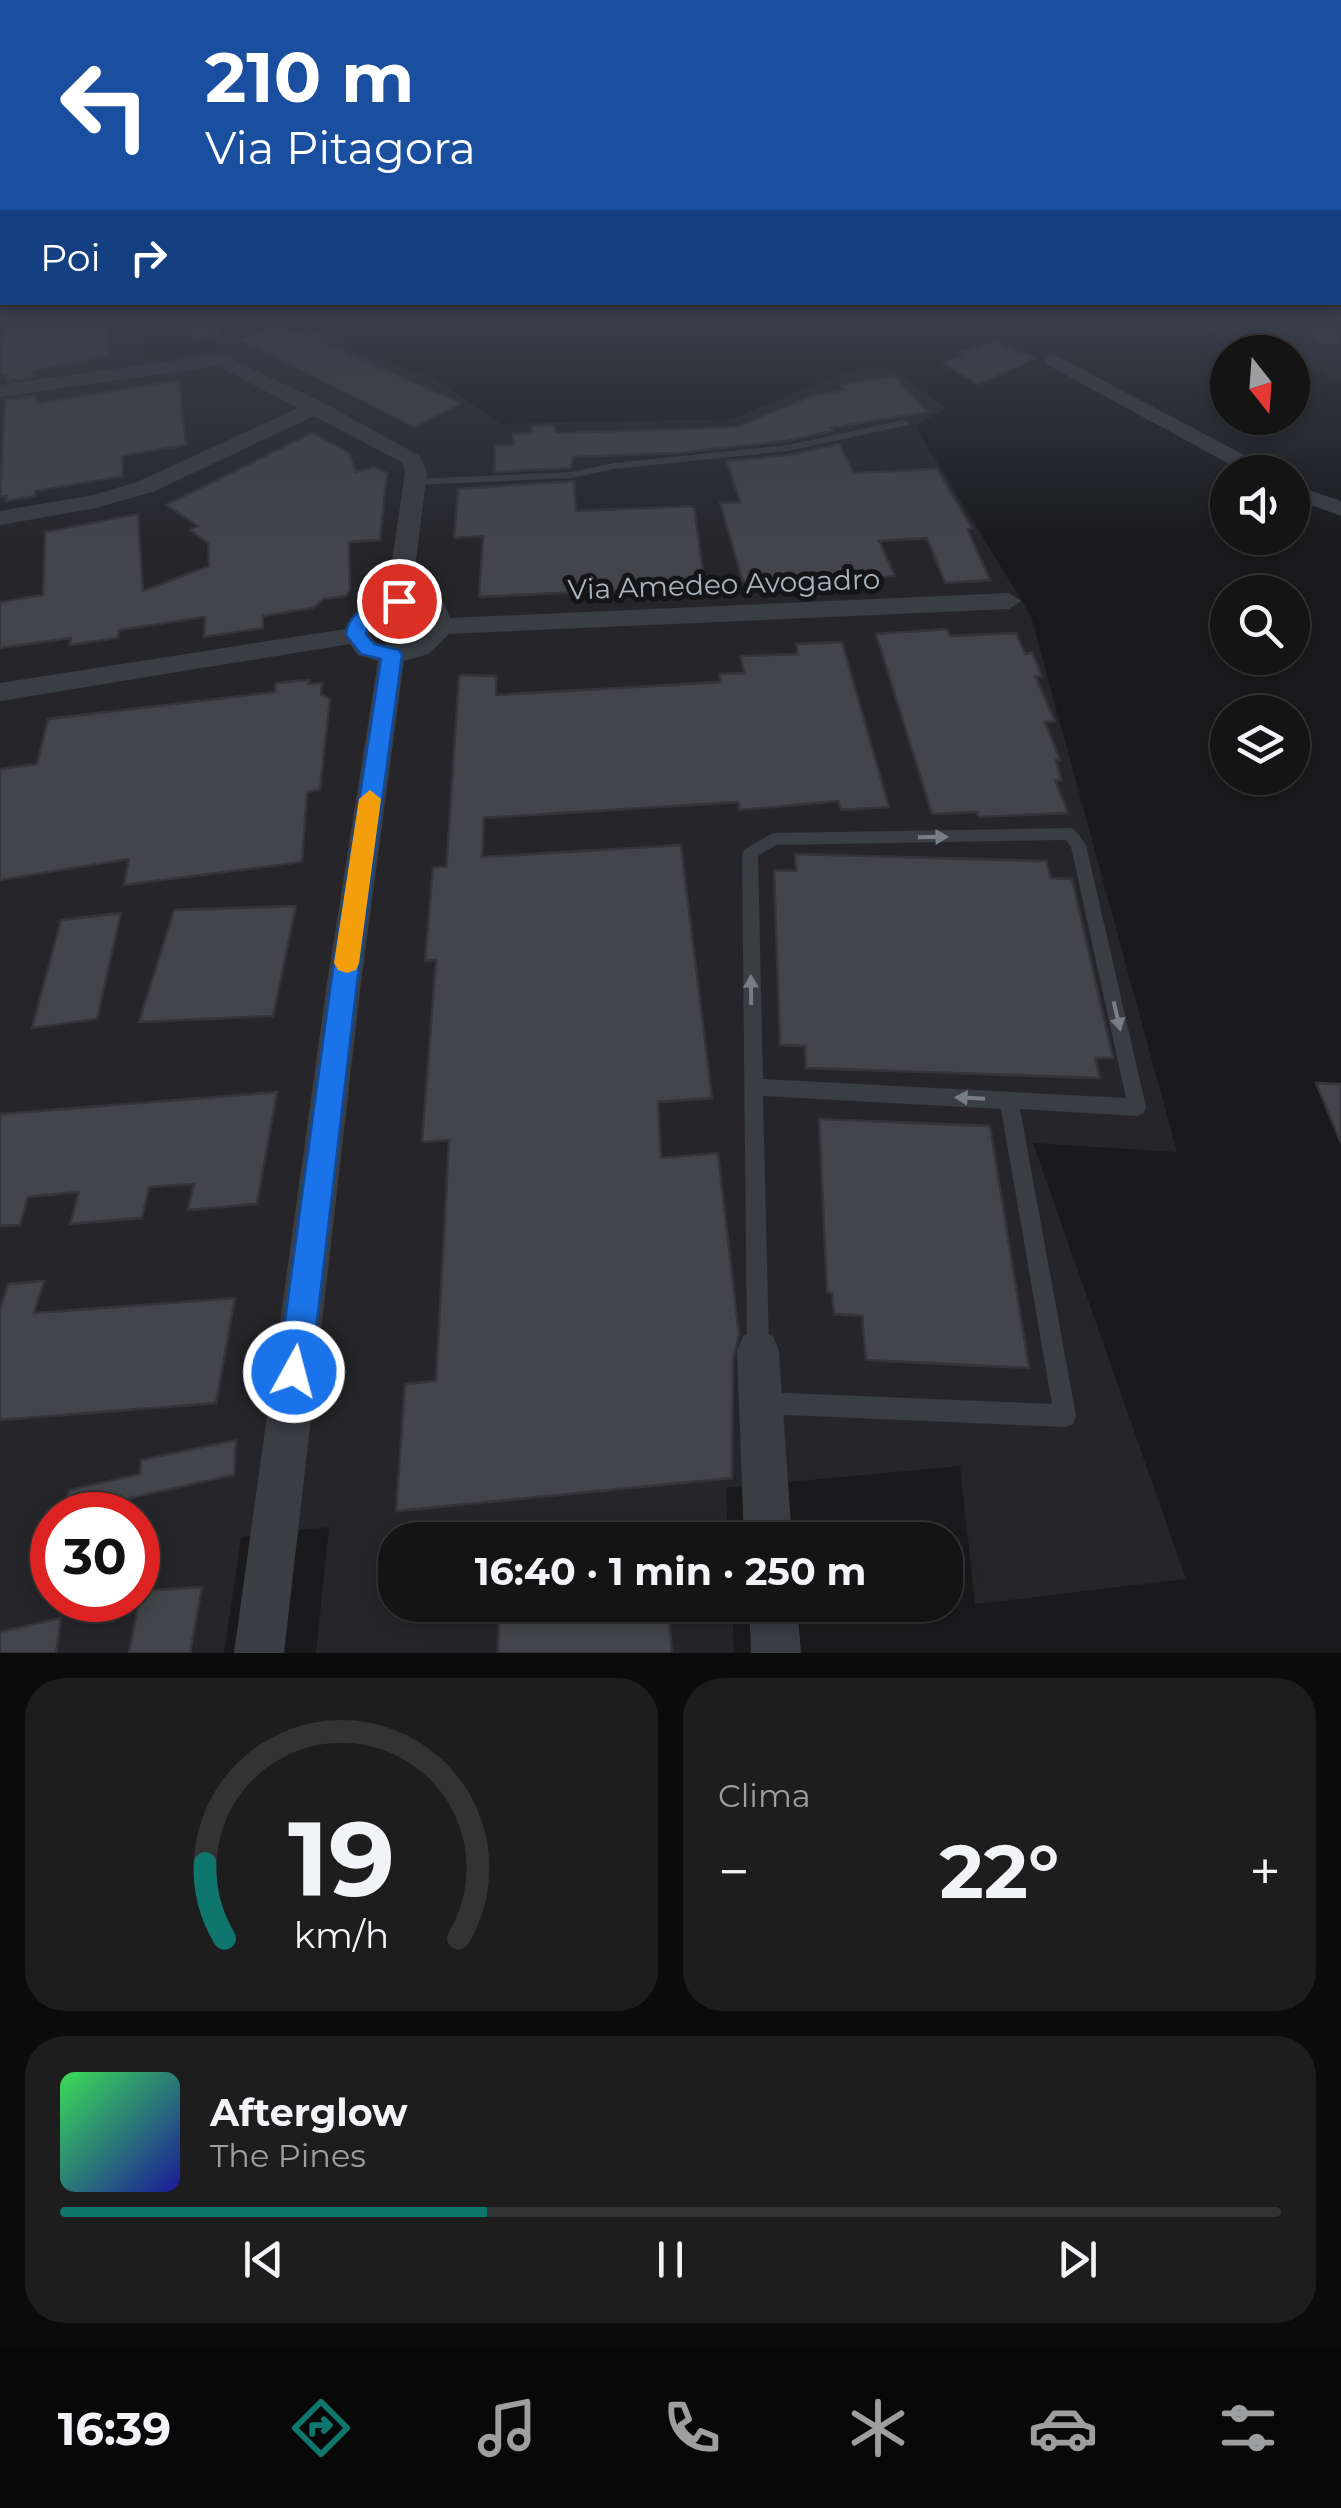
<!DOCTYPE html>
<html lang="it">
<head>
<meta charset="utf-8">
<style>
	body { margin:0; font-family:Montserrat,sans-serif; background:#1d1d1e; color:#f1f3f6; height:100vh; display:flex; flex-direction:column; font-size:38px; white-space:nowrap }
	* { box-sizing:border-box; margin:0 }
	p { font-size:32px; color:#9d9ea0 }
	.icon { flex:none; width:55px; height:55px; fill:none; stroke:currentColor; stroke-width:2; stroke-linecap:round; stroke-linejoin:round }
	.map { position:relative; height:1653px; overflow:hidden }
	.details { display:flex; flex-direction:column; gap:25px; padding:25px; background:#0b0b0c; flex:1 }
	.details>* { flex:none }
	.top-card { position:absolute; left:0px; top:0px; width:1342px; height:305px; box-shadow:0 5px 15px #0003,0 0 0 2px #333334; background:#1a4fa0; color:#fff; overflow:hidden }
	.needle { width:65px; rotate:163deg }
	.fabs { position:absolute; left:1210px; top:335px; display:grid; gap:20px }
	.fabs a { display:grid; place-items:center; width:100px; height:100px; border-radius:50%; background:#141415; box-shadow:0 5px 15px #0003,0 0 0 2px #333334; font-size:50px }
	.speed { position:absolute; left:30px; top:1492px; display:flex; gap:20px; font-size:50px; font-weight:700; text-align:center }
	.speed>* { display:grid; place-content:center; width:130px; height:130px; border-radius:50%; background:#141415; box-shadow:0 5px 15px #0003,0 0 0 2px #333334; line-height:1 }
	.speed .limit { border:15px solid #d22; background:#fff; color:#111 }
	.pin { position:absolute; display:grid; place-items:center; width:85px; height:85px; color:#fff; margin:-42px; border:5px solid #fff; border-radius:50%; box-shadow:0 2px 10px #0007 }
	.me { position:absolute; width:110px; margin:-55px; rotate:7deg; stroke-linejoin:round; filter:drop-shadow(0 0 8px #0008) }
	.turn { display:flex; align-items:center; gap:35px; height:210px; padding:0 40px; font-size:45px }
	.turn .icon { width:130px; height:130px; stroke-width:2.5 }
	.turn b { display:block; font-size:70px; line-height:85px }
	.then { display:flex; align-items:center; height:95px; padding:0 40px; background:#0003; gap:20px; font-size:38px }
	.big { font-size:75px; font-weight:700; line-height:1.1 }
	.details .tile { flex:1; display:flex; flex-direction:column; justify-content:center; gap:15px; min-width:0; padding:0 35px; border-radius:40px; background:#1d1d1e }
	.details .dial { align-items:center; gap:0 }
	.dial svg { height:260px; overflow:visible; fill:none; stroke:#333334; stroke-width:7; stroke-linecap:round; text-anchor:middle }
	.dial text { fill:#f1f3f6; stroke:none }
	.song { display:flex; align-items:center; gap:30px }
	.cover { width:120px; height:120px; border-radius:15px; background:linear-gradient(135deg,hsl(130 70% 55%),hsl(240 70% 35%)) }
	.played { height:10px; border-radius:5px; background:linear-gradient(90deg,#0f766e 35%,#333334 35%) }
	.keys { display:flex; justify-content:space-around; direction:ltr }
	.heat { display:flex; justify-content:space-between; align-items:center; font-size:55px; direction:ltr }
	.details .tiles { flex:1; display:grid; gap:25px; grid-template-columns:1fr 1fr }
	.tile:last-child { grid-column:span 2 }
	.trip { position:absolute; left:378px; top:1522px; width:585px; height:100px; border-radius:40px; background:#141415; box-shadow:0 5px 15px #0003,0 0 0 2px #333334; font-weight:700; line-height:100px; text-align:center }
	.tabs { display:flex; height:160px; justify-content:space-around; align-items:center; background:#080808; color:#9d9ea0 }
	.tabs .icon { width:70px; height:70px }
	.tabs .on { color:#0f766e }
	.tabs b { font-size:45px; color:#f1f3f6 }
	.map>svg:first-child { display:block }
	.built { fill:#26262a; fill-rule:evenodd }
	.building { fill:#44454a; stroke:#343439; stroke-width:2.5 }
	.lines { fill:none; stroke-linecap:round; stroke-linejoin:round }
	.lane { fill:#3a3d42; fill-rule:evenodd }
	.street { fill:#3a3d42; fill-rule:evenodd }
	.oneway { fill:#787e86 }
	.route { fill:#1a73e8; stroke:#114b97; stroke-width:2.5 }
	.slow { fill:#f59e0b }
	.labels { text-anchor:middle; stroke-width:10; stroke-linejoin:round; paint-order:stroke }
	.street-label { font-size:28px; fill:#abb4bd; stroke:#151518 }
</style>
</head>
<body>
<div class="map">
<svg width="1341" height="1653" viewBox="0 0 1341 1653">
	<rect width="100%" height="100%" fill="#1a1a1c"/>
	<path class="built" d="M255 314H314L353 351 433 377 501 424 732 419 851 370 885 365 947 408 915 426 1031 616 1177 1152 1033 1143 1186 1579 975 1604 960 1466 726 1488 728 1540H395V1605H732L734 1653H316L329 1527 241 1537 224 1653H0V347L140 328 145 361 216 350 218 340ZM52 1515H138V1600H52Z
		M1165 314H1341V382L1293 363 1292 352H1265Z"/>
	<path class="building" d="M2 314H109V356L32 371 33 377 7 380 8 375 0 376Z
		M187 314H211L218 335 194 339Z
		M1296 314H1334L1341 324V344L1317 343Z
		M276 324 296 334 308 329 332 341 325 344 461 403 414 427 239 339Z
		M993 342 1036 358 978 384 943 363 964 356 959 353Z
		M894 376 928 412 831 428 833 431 787 441 678 453 573 457 571 468 494 472 495 446 513 445V434L532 433V426L555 425V432L560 433 737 427 812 396 845 390 840 385Z
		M179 380 186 445 122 456 123 476 35 491V496L6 501 7 496 0 497 5 400 36 396 37 403Z
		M312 433 349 453 356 472 374 467 387 473 380 540 349 542 350 590 346 596 324 599 313 608 263 616V628L204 637 205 617 119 630 118 638 69 645 71 638 0 648V602L43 595 45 532 138 514 143 591 209 566 208 543 190 530 198 526 166 505Z
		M839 444 854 473 937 469 972 528 967 529 990 580 945 583 927 538 879 541 895 576 828 582 825 575 743 582 720 503 740 502 727 461 789 455Z
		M574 481 576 511 694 506 705 586 479 597 483 536 454 538 458 489Z
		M947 629 950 636 1016 633 1025 654 1032 653 1042 676H1035L1055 721 1045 722 1060 760H1056L1061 780H1055L1068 813 979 817 977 812 932 814 876 634Z
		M842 642 889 807 841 810 838 801 740 810 738 802 484 818 482 857 681 845 712 1098 658 1102 661 1158 718 1153 739 1335 733 1360 732 1478 396 1511 405 1384 436 1381 449 1140 422 1142 436 960 425 961 433 867H446L447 859 459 675 496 676V695L721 682 719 674 744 673 741 656 798 654 796 644Z
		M309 680 308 684 322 683 321 694 330 699 320 790 307 792 302 862 124 885 129 859 0 880V769L37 764 48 719 275 692 276 683Z
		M795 854 1046 861 1051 878 1072 879 1113 1058H1095L1100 1078 806 1068 805 1046 780 1045 774 870 796 871Z
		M296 906 273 1016 139 1022 174 910Z
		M121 913 97 1019 32 1028 61 920Z
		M1316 1083 1341 1084V1143Z
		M277 1092 257 1204 188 1210 194 1184 149 1187 142 1218 70 1224 79 1192 28 1197 20 1225 0 1226V1114Z
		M819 1119 990 1126 1029 1368 866 1360 862 1316 834 1314 832 1293 827 1292Z
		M44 1281 34 1313 235 1298 216 1403 0 1420V1309L8 1284Z
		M236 1440 234 1475 130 1498 128 1512 65 1515 69 1490 140 1474 141 1460Z
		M202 1587 190 1653H129L141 1591Z
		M499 1605H668L672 1653H498Z
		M61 1618 56 1653H0V1632Z"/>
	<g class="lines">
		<path class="lane" d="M904 420 909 423 908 425 788 451 614 469 571 478 414 485 409 482 414 479 571 472 614 463 788 445Z
			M1070 828 1075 830 1086 845 1146 1107 1144 1113 1137 1116 1020 1109 1076 1416 1073 1424 1065 1427 763 1414 755 1411 752 1403 755 1395 763 1392 1052 1404 1001 1109 763 1096 769 1347 766 1355 758 1358 750 1355 747 1347 742 853 745 849 773 833ZM1066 840 1071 847 1126 1098 763 1079 758 856 776 845Z"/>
		<path class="street" d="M221 354 324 403 420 456 427 472 412 593 444 603 450 618 1009 593 1021 601 1009 609 449 634 429 654 404 661 361 983 284 1653H234L327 983 378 661 358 655 350 644 0 701V683L345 629 362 605 387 596 405 472 403 463 314 416 153 492 91 509 0 525V511L89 496 137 482 298 408 218 366 0 397V385ZM410 609 424 614 428 626C415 645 398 647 376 643L369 634 379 616Z
			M1053 354 1267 467 1270 472H1244L1046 364 1044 360Z
			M1292 484 1341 501V516L1292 498Z
			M758 1330 773 1336 779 1351 792 1540H744L737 1351 743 1336Z
			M749 1605H797L801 1653H751Z"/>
	</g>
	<defs><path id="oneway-solid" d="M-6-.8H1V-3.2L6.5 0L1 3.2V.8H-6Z" transform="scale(2.5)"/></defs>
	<g class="oneway">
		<use href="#oneway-solid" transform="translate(933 837) rotate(-1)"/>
		<use href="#oneway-solid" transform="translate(751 990) rotate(-91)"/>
		<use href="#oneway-solid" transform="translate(1117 1016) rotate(77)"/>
		<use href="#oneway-solid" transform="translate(970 1098) rotate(-177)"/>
	</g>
	<linearGradient id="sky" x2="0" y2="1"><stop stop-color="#0e0e0f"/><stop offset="0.58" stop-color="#383e4b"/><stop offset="1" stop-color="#383e4b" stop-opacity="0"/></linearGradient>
	<rect width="1341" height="545" fill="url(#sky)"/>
	<path class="route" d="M399 595 409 601C394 613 370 610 366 634L374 644 399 650 402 655 357 983 311 1372 306 1384 294 1388 283 1384 278 1372 331 983 381 659 361 654 346 635C349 608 377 601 399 595Z"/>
	<path class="slow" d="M370 790 381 799 359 963 356 970 347 973 338 970 334 963 359 799Z"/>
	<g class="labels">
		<g class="street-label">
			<text transform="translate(724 584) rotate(-2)" y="10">Via Amedeo Avogadro</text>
		</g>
	</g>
</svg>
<div class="fabs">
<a><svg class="needle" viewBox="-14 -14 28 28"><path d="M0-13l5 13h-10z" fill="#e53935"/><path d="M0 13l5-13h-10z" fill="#9d9ea0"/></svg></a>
<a><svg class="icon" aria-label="sound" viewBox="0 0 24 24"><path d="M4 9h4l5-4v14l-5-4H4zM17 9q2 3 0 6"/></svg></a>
<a><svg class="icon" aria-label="search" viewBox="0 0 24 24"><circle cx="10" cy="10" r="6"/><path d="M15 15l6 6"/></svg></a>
<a><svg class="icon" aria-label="layers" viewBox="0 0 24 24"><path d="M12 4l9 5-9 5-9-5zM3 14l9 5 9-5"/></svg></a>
</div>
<div class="speed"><div class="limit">30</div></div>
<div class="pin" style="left:399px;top:601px;background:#d93025"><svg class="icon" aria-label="arrive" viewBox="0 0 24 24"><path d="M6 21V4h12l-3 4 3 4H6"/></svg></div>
<svg class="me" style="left:294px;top:1372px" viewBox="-20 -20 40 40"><circle r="17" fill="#1a73e8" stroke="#fff" stroke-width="3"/><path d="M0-11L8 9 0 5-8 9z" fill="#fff"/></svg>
<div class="trip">16:40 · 1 min · 250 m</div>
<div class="top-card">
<div class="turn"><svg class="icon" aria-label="left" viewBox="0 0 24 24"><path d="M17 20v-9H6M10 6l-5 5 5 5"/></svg><div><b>210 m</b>Via Pitagora</div></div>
<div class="then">Poi<svg class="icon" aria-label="right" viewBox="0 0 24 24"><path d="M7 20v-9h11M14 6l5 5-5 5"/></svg></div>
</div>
</div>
<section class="details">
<div class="tiles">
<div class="tile dial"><svg viewBox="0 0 100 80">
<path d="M14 69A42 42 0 1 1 86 69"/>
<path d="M14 69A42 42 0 0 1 8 46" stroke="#0f766e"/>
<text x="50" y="56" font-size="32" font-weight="700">19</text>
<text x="50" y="72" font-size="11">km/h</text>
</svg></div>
<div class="tile"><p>Clima</p>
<div class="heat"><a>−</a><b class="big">22°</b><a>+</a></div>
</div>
<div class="tile">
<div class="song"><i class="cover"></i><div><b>Afterglow</b><p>The Pines</p></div></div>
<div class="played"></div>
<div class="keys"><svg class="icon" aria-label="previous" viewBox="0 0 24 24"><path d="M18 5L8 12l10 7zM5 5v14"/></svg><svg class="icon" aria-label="pause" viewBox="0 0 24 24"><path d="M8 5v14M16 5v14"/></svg><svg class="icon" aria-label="next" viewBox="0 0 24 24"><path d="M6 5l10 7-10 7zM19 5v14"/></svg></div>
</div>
</div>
</section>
<nav class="tabs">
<b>16:39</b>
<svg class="icon on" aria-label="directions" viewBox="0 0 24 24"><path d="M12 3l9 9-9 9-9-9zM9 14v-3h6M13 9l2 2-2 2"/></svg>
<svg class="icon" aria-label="music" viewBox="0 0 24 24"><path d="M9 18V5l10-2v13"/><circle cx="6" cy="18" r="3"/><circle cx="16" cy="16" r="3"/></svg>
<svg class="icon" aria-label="phone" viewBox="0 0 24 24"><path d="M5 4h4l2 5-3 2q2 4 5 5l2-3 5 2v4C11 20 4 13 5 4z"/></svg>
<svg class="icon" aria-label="climate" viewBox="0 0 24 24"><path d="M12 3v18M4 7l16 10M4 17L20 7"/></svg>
<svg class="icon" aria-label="car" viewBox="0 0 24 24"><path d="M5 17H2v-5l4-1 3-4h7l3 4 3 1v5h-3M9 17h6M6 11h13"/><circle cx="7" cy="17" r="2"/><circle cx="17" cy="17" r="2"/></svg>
<svg class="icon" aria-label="filters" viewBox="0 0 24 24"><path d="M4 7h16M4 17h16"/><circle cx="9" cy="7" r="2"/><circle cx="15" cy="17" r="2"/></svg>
</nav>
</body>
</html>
